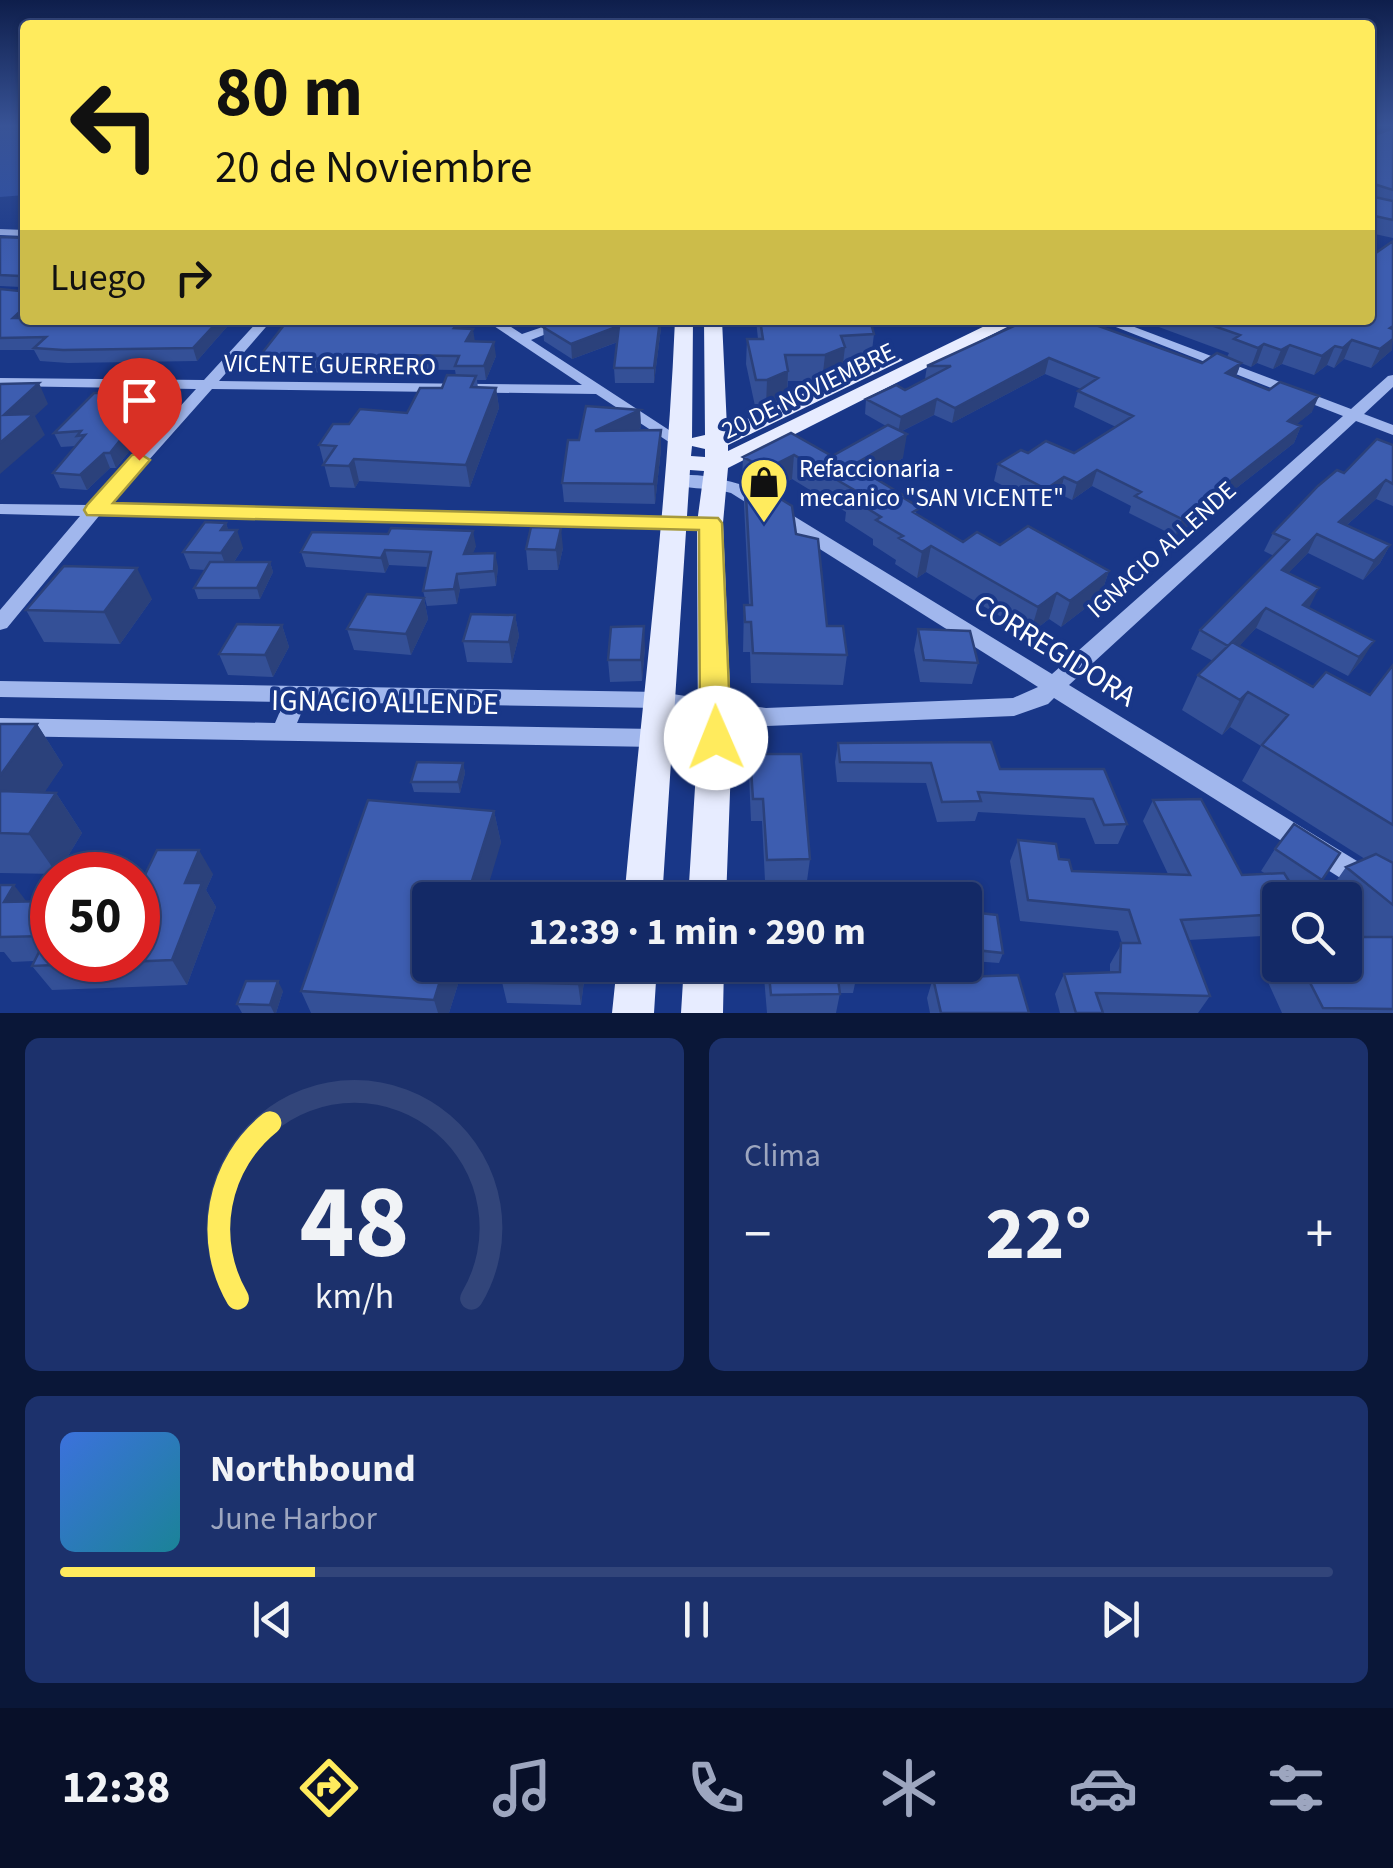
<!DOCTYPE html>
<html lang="es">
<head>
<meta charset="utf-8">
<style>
	body { margin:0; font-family:"Source Sans 3",sans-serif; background:#1c316c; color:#f1f3f6; height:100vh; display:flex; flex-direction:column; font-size:38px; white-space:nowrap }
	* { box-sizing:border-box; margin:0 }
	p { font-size:32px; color:#9da6bf }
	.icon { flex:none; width:55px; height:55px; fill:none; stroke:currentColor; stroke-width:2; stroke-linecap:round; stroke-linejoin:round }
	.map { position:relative; height:1013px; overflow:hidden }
	.sheet { display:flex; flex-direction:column; gap:25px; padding:25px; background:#0a1738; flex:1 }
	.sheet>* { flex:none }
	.hud { position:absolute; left:20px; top:20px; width:1355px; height:305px; border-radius:10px; box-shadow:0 2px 8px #0004,0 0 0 2px #32457a; background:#ffeb5d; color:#111; overflow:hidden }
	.controls { position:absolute; left:1262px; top:882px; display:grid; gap:20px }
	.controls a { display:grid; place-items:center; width:100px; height:100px; border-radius:10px; background:#132966; box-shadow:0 2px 8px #0004,0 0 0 2px #32457a; font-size:50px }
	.speed { position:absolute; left:30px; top:852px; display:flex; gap:20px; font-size:50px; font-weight:700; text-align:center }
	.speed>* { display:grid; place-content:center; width:130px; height:130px; border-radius:50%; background:#132966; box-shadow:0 2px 8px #0004,0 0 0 2px #32457a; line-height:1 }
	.speed .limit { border:15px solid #d22; background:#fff; color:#111 }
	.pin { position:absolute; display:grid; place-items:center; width:85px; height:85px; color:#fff; margin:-102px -42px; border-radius:50% 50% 50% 0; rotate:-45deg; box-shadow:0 0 10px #0007 }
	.pin .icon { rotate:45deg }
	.me { position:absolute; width:110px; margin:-55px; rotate:359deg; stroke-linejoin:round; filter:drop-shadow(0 0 8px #0008) }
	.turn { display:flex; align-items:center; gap:35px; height:210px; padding:0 30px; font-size:45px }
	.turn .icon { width:130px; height:130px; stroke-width:2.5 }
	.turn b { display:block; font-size:70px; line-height:85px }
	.then { display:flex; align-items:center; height:95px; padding:0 30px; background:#0003; gap:20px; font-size:38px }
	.big { font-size:75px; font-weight:700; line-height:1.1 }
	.sheet .widget { flex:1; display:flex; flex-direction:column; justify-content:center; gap:15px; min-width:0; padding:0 35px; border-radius:15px; background:#1c316c }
	.sheet .dial { align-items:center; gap:0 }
	.dial svg { height:260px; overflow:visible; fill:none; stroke:#32457a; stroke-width:7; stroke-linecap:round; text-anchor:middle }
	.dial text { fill:#f1f3f6; stroke:none }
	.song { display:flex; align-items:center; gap:30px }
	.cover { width:120px; height:120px; border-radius:15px; background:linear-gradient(135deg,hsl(220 70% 55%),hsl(190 70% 35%)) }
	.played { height:10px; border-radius:5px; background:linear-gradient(90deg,#ffeb5d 20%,#32457a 20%) }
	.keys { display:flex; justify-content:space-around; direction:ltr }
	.heat { display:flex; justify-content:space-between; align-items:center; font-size:55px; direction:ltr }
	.sheet .tiles { flex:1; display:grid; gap:25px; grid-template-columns:1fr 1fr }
	.widget:last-child { grid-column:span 2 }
	.trip { position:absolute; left:412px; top:882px; width:570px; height:100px; border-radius:10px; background:#132966; box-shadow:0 2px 8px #0004,0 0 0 2px #32457a; font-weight:700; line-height:100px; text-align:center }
	.menu { display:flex; height:160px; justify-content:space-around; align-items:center; background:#081029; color:#9da6bf }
	.menu .icon { width:70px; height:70px }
	.menu .active { color:#ffeb5d }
	.menu b { font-size:45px; color:#f1f3f6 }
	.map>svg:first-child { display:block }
	.green { fill:#2c4fa7 }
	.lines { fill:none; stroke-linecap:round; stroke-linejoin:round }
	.minor { fill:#a1b7ed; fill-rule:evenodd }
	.major { fill:#e7ecff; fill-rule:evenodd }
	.wall { fill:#345097 }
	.shaded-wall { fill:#2b417b }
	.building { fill:#3d5db0; stroke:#2b417b; stroke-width:2.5 }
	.route { fill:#ffeb5d; stroke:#a6993c; stroke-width:2.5 }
	.labels { text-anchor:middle; stroke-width:8; stroke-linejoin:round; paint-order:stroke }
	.street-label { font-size:25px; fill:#fff; stroke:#193788 }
	.poi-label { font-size:25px; fill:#fff; stroke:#193788; text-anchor:start }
	.near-street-label { font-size:30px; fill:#fff; stroke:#193788 }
</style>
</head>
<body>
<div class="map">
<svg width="1393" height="1013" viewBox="0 0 1393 1013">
	<rect width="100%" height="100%" fill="#193788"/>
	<path class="green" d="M0 126H25V195L0 197Z"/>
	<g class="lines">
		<path class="minor" d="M0 229 25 230V236L0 235Z
			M259 320H272L219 381 582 385 485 320H500L522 334 563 320H581L531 340 689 443 681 448 675 446 596 394 212 389 108 506 710 517 719 523 710 529 99 516 7 628 0 630V610L80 516 0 514V504L90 505 196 389 0 386V378L204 380Z
			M1098 320H1116L1351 409 1388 376 1393 375V387L1364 414 1393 425V435L1356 421 1069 685 1393 883V911L1054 698 1048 704 1014 716 767 726 715 748 0 736V718L275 723 284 702 0 697V681L659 692 766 708 1013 698 1038 687 731 493C711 487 680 490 667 481 686 468 721 479 743 485L1052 674 1343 416ZM306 702 659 708 734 721 713 730 297 723Z"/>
		<path class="major" d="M675 320H693L692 438 705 435 704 320H722L727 428 886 356 893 354 903 360 728 445V451L997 320H1021L728 468 723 523 732 739 726 900H688L698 739 697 523 704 471 690 470 662 900H624C641 707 667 513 675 320ZM692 446 705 449V457L691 456Z
			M617 965H657L654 1013H612Z
			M684 965H724L723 1013H681Z"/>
	</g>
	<path class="wall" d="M1370 126 1374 130 1375 135 1393 128V238L1370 233Z
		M0 237 25 238V320H244H233L197 361 68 363 40 361 34 350H0V289L19 291 21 287 0 286Z
		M460 320 461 329 475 342 496 356 486 380H477L478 388H496L499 408 470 487 359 481 355 488 330 487 319 445 349 424 407 413 456 376 455 370 384 369 381 374 263 371 259 357 374 321Z
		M662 320 654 383H615L614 368 618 342 572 359 544 341 543 327Z
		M756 320H870L874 334 871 359 843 361 842 372 822 381H788L787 397 766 406H755L746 364 747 339H758Z
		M1027 320 1202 363 1227 357 1229 353 1140 320H1370L1392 350 1371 368 1344 359 1334 368 1327 365 1314 375 1282 364 1273 369 1257 363 1251 367 1241 363 1236 377 1312 412 1296 424 1301 426 1294 443 1175 536 1129 513 1131 506 1092 486 1072 500 1060 494 1042 506 994 481 998 464 1028 453H1074L1116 427 1074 407 1078 391 1081 389 1045 374 952 423 934 415 902 431 903 458 872 476 906 500 919 516 963 542 1000 545 1109 571 1100 597 1061 627 1049 619 1030 634 926 572 917 578 895 564 896 560 873 545V539L845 521 846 512 792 479 768 492 796 534 827 626 847 655 843 685 751 683 750 652H743L744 605H749L744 505V482L742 481 743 457 791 433 832 456 886 426 865 414 866 399 905 390 925 379 927 366Z
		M140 393 143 399H145L151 413 143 422 146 430 116 468H110L87 490 60 488 53 473 76 446 61 447 54 433Z
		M640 410 641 428 636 431 661 449 655 504 564 502 562 483 579 440Z
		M1393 445V506L1376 499 1347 525 1390 545 1380 563 1363 580 1308 553 1288 573 1309 608 1362 660 1348 676 1256 628 1239 646 1313 687 1370 695 1393 665V1013H1282L1263 971 1280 946V965H1345L1363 937 1345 922V900H1323L1346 867 1365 859 1242 781 1261 746 1230 727 1222 735 1182 710 1198 675 1213 661 1191 649 1200 630 1274 556 1264 551 1273 533 1344 473Z
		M226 523 228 530 243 548 234 562H270L273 572 260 599H198L194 588 205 570 190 569 183 552Z
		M476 546 472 554 498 567 496 586 460 589 457 604 427 606 423 591 428 567 389 565 385 573 306 567 301 552Z
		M563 548 558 570H528L526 549Z
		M424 598 428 619 411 655 354 650 347 629Z
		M152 599 120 644 44 642 26 610Z
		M515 615 519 636 512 663 467 662 463 641Z
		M282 625 289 647 273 677 228 675 219 654Z
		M918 629 978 663 972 684 920 682 914 650Z
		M645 648 642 681 610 682 608 660Z
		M0 724H37L63 765 44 792 56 793 82 833 57 874 0 873Z
		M838 743 1000 769H1104L1127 824 1118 844H1095L1085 818 978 812 975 821 937 822 926 783 837 782 835 762Z
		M750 754 810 859 807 881H765L762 821H751L749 775Z
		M463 763 465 773 460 793 414 792 411 782Z
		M1153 800 1242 875 1266 874 1261 871 1275 849 1340 853 1308 900 1298 896 1280 900V935L1188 940 1210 996 1198 1013H1060L1055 994 1064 974 1110 972V964L1122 943 1118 931 1020 921 1010 861 1018 840 1059 859 1072 871 1168 874 1143 821Z
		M494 811 501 843 430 965H464L449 1013H311L301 991Z
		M213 874 206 890 216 907 187 985 52 990 32 966 34 961 12 962 4 952H0V885L27 902 52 901V960Z
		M971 912 1003 953 999 963 972 961 967 923Z
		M586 965 581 1005 507 1003 502 982Z
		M763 965H859L853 993H840L836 1013H767Z
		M933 978 1029 1013H930L927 998Z
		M283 991 276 1013H242L237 1004Z"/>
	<path class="shaded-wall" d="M25 307V320L13 318Z
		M219 320H233L197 361 193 348Z
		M660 320H662L654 383V368Z
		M619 326 620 341 572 359 571 344Z
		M473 329 475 342 466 341Z
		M1393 339 1392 350 1371 368 1380 349Z
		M1352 340 1344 359 1334 368 1343 348Z
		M494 342 496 356 486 380 484 366Z
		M1264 344 1257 363 1251 367 1258 348Z
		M1290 345 1282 364 1273 369 1281 350Z
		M1335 346 1327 365 1314 375 1322 356Z
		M845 347 842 372 822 381 825 355Z
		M381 355 384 369 381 374 378 360Z
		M1049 358 1045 374 952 423 955 408Z
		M1241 363 1235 378 1226 373Z
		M788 371 787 397 766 406 767 380Z
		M39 383 48 404 35 416 45 435 0 474V443L4 415Z
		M496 388 499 408 470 487 466 465Z
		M140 393 144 401 145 399 151 413 143 422 146 430 116 468 110 453 131 416 137 399Z
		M1319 396 1312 412 1281 437 1288 421Z
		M937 399 934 415 898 433 901 417Z
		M640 410 641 428 596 450 595 431Z
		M1301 426 1294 443 1175 536 1182 519Z
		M661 430V449L655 504 654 484Z
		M907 434 903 458 850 489 853 465Z
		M104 453 110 468 87 490 80 475Z
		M794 455 792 479 765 494 766 469Z
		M354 459 359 481 355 488 349 466Z
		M1097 470 1092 486 1072 500 1077 483Z
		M1064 477 1060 494 1042 506 1046 489Z
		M1386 480 1376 499 1330 540 1339 522Z
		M226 523 231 538 237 530 243 548 228 571 221 553V530Z
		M561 528 563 548 558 570 556 550Z
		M473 531 476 546 467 569 464 554Z
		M1317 534 1308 553 1273 589 1282 570Z
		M1390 545 1380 563 1363 580 1374 561Z
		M931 546 926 572 917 578 922 552Z
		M385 550 389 565 385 573 381 558Z
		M495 553 498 567 496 586 494 571Z
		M270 562 273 572 260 599 257 588Z
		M137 568 152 599 120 644 104 612Z
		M1109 571 1100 597 1061 627 1070 601Z
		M457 574 460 589 457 604 454 589Z
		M1319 588 1309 608 1293 624 1303 605Z
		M1057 593 1049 619 1030 634 1038 607Z
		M424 598 428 619 411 655 406 634Z
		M1266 608 1256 628 1221 666 1230 646Z
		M515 615 519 636 512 663 509 642Z
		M282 625 289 647 273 677 265 655Z
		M644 626 645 648 642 681 641 660Z
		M1374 641 1362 660 1348 676 1359 657Z
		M1248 692 1230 727 1222 735 1240 700Z
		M37 724 63 765 18 832 0 807V776Z
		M463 763 465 773 460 793 458 782Z
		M56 793 82 833 57 874 29 834Z
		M494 811 501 843 484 900H466Z
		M199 850 213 874 206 890 216 907 187 985 172 960 185 883Z
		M14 885 33 910 4 902Z
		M445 965H464L449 1013H438L434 1000Z
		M580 965H586L581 1005 578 984Z
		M278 981 283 991 276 1013H274L270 1005Z"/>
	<path class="building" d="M1370 126H1374L1375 135 1393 128V190L1377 185 1373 189 1374 197 1393 201V220L1370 215Z
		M0 237 25 238V307L13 318H25V320H219L193 348 63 350 34 348 46 337 0 338V289L19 291 23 279 20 276 0 275Z
		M1393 241V326L1390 328 1393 329V339L1380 349 1352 340 1343 348 1335 346 1322 356 1290 345 1281 350 1264 344 1258 348 1234 339 1240 335 1197 320H1370V257Z
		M288 320H460L454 328 473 329 466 341 494 342 484 366H455L459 356 381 355 378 360 259 357Z
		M562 320H660L654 368H614L619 326 571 344 543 327Z
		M760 320H870L874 334 841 336 845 347 825 355H785L788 371 767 380H756L747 339H763Z
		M1027 320H1082L1202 363 1217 353 1241 363 1226 373 1269 390 1280 382 1319 396 1288 421 1301 426 1182 519 1135 496 1141 492 1097 470 1077 483 1064 477 1046 489 998 464 1021 450 1028 453 1046 441 1074 453 1133 416 1078 391 1098 378 1049 358 955 408 937 399 901 417 866 399 896 385 905 390 951 366H927Z
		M447 375 476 376 471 387 496 388 466 465 354 459 349 466 323 465 336 446 319 445 333 424H349L360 409 407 413 420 388H442Z
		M39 383 4 415 34 414 0 443V384Z
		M94 393H140L137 399H145L131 416 140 415 110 453H104L80 475 53 473 85 435 77 436 81 431 54 433Z
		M586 406 640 410 595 431 661 430 654 484 562 483 568 440H579Z
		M888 425 907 434 853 465 906 497 904 498 920 508 913 512 963 542 977 532 1000 545 1028 526 1109 571 1070 601 1057 593 1038 607 931 546 922 552 899 538 903 536 876 520 881 517 848 496 856 491 794 455 766 469 743 457 791 433 832 456Z
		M1377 439 1393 445V484L1386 480 1339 522 1390 545 1374 561 1317 534 1282 570 1319 588 1303 605 1374 641 1359 657 1266 608 1228 646 1200 630 1289 540 1273 533 1318 486 1337 470 1344 473Z
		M745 477 792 506 796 534 818 539 827 626H843L847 655 753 653 751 622H745L744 605H752Z
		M205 522 226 523 221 530H237L221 553 183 552Z
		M531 527 561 528 556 550 526 549Z
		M391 528 473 531 464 554 495 553 494 571 457 574 454 589 423 591 431 552 385 550 381 558 301 552 312 532 388 534Z
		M210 562H270L257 588H194Z
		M64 566 137 568 104 612 26 610Z
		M367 594 424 598 406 634 347 629Z
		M471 614 515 615 509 642 463 641Z
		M237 624 282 625 265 655 219 654Z
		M644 626 641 660H608L611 627Z
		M918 629 970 631 978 663 924 660Z
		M1232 642 1313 687 1326 672 1370 695 1393 665V825L1262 745 1288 715 1248 692 1240 700 1198 675Z
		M0 724H37L0 776Z
		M991 742 1000 769H1104L1127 824 1104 825 1093 799 978 792 981 801 942 802 931 763 840 762 838 743Z
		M750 754H801L810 859 767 860 763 799H753Z
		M417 762 463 763 458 782H411Z
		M0 791 56 793 29 834 0 833Z
		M1201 799 1242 875 1284 873 1301 900H1280V914L1181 920 1210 996 1096 993 1103 1013H1076L1064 974 1120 972 1121 943H1140L1129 910 1028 900 1018 840 1056 844 1059 859 1069 860 1072 871 1190 875 1153 800Z
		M368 800 494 811 466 900H430V965H445L434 1000 301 991Z
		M1294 824 1340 853 1322 880 1275 849Z
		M157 850H199L185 883H202L172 960 32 966 47 936 0 937V885H14L4 902 52 901V960H138V885H140Z
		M1376 854 1393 863V905L1346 867Z
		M971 912 997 915 1003 953 976 950Z
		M1345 937H1393V1009L1323 1008 1301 965H1345Z
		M506 965H580L578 984 502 982Z
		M768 965H836L840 994 771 995Z
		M1018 975 1029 1013H941L933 978Z
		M246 981H278L270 1005 237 1004Z"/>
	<linearGradient id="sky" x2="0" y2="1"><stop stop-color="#0e1e4b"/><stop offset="0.47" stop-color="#385396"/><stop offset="1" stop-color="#385396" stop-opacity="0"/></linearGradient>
	<rect width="1393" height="267" fill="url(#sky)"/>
	<path class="route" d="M139 453 150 460 113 503 718 518 722 523 731 738 726 747 716 750 705 747 700 738 699 530 87 515 84 510 87 505 132 455Z"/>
	<defs>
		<g id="shop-pin" transform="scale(2.5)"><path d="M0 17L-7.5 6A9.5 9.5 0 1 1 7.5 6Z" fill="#ffeb5d" stroke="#193788"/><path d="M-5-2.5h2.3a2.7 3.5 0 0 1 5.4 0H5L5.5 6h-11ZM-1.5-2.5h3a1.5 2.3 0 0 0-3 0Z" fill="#111"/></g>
	</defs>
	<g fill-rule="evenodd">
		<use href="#shop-pin" x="764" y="482"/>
	</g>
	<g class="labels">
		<g class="street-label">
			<text transform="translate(330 364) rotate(1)" y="9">VICENTE GUERRERO</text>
			<text transform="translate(808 390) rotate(-26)" y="9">20 DE NOVIEMBRE</text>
			<text transform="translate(1161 549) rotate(-42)" y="9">IGNACIO ALLENDE</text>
		</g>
		<g class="poi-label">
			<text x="799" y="477">Refaccionaria -<tspan x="799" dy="29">mecanico "SAN VICENTE"</tspan></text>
		</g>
		<g class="near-street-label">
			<text transform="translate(1055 650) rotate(32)" y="10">CORREGIDORA</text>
			<text transform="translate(385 702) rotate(1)" y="10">IGNACIO ALLENDE</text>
		</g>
	</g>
</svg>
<div class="controls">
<a><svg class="icon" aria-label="search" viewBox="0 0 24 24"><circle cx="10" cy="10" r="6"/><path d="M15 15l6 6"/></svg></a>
</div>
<div class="speed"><div class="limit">50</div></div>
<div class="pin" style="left:139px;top:460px;background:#d93025"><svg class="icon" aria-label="arrive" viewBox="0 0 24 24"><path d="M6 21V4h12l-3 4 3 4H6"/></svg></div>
<svg class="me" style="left:716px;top:738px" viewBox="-20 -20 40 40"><circle r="19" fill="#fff"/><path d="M0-13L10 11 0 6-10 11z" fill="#ffeb5d"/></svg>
<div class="trip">12:39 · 1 min · 290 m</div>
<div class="hud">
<div class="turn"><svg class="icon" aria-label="left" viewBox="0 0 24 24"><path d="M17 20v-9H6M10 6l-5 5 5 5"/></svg><div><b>80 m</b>20 de Noviembre</div></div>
<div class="then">Luego<svg class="icon" aria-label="right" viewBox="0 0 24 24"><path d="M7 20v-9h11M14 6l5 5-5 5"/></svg></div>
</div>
</div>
<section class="sheet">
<div class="tiles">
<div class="widget dial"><svg viewBox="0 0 100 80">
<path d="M14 69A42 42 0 1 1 86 69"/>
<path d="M14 69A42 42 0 0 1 24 15" stroke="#ffeb5d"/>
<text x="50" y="56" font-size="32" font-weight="700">48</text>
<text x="50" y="72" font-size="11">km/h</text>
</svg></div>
<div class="widget"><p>Clima</p>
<div class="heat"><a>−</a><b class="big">22°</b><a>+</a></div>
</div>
<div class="widget">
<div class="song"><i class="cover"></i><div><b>Northbound</b><p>June Harbor</p></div></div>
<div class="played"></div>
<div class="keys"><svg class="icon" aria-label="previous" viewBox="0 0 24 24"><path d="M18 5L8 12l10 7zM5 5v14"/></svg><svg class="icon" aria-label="pause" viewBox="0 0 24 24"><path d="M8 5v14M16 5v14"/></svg><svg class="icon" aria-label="next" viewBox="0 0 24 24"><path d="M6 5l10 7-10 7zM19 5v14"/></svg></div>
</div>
</div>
</section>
<nav class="menu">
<b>12:38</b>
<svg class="icon active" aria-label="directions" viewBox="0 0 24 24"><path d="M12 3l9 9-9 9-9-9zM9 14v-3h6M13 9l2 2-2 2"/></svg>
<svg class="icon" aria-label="music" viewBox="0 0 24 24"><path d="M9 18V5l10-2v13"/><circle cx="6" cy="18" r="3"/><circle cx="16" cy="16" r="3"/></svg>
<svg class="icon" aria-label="phone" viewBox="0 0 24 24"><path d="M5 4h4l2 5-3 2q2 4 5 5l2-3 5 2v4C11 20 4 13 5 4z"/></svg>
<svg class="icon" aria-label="climate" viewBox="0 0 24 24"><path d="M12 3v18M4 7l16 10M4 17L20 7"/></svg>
<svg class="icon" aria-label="car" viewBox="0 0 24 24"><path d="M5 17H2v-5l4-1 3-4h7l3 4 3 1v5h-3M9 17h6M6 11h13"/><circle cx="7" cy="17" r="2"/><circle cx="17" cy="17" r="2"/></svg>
<svg class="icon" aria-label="filters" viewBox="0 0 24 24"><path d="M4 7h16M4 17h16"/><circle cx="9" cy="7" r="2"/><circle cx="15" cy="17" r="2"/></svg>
</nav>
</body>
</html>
